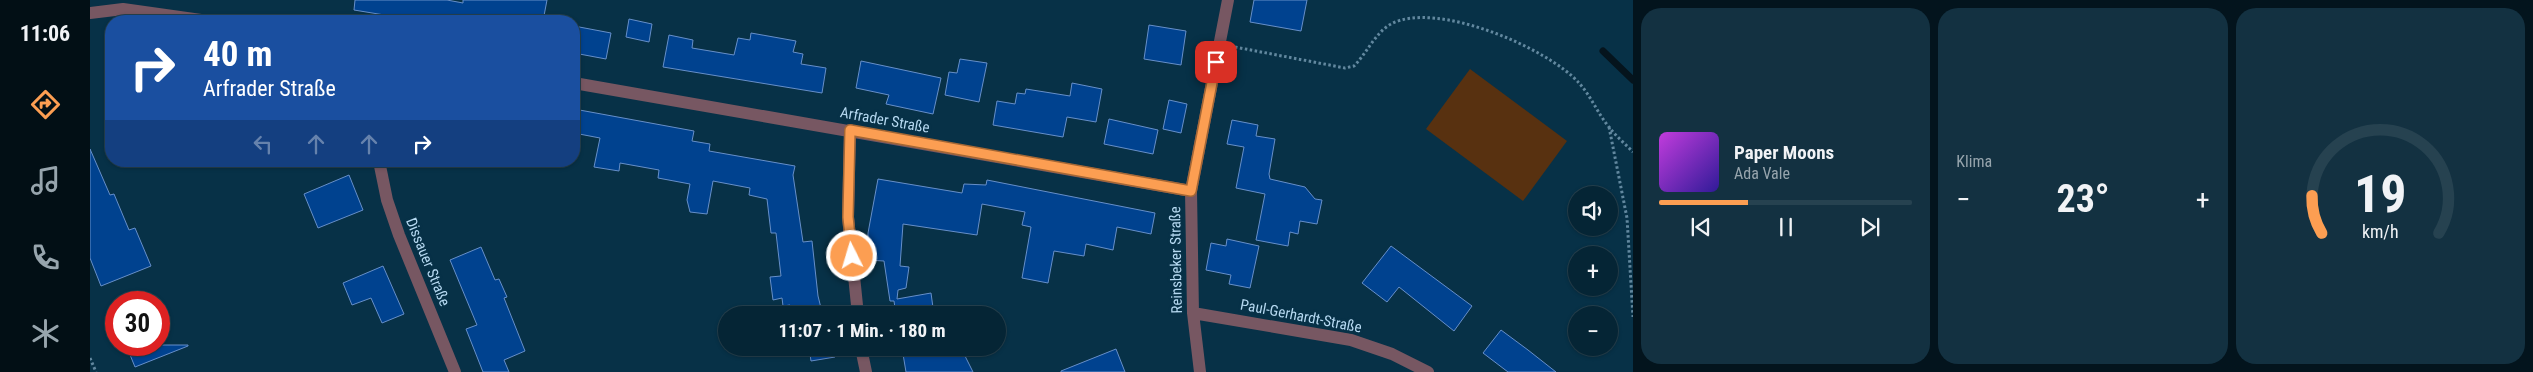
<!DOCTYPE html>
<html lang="de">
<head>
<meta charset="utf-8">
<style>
	body { margin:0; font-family:"Roboto Condensed",sans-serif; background:#133141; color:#f1f3f6; height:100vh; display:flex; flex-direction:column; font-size:19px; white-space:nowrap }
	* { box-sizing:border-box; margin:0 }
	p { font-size:16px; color:#97a5ad }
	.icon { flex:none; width:28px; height:28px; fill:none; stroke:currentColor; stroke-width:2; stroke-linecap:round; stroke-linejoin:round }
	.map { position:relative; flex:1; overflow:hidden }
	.side { display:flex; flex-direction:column; gap:8px; padding:8px; background:#03141d; width:900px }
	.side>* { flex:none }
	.top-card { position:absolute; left:15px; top:15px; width:475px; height:152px; border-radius:20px; box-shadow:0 1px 4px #0004,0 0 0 1px #264250; background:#1a4fa0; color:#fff; overflow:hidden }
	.buttons { position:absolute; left:1478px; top:186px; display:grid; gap:10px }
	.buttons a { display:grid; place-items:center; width:50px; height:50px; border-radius:50%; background:#052535; box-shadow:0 1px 4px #0004,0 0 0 1px #264250; font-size:25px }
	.speed { position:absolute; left:15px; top:291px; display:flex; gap:10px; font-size:25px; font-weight:700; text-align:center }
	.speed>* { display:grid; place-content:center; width:65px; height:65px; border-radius:50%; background:#052535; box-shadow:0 1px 4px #0004,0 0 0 1px #264250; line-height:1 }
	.speed .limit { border:8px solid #d22; background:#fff; color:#111 }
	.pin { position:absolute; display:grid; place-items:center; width:42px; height:42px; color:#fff; margin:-21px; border-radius:10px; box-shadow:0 2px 8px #0006 }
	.me { position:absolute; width:55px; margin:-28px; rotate:355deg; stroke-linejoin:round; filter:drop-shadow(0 0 4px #0008) }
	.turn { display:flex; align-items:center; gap:18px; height:105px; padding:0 15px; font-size:22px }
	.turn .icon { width:65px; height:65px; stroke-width:2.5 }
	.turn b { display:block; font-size:35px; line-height:42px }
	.lanes { display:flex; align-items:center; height:48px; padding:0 15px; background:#0003; justify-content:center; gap:25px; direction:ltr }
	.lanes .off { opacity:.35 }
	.big { font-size:38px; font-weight:700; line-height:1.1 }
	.side .tile { flex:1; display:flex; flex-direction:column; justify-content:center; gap:8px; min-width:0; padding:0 18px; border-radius:20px; background:#133141 }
	.side .dial { align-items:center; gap:0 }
	.dial svg { height:130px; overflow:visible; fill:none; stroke:#264250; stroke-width:7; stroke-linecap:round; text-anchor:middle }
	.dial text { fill:#f1f3f6; stroke:none }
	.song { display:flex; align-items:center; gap:15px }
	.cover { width:60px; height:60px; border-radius:8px; background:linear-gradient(135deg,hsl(290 70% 55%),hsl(250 70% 35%)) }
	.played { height:5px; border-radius:2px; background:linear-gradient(90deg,#fc9e52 35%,#264250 35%) }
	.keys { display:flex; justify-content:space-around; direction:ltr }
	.heat { display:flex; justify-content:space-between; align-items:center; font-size:28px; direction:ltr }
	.side .tiles { flex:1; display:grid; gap:8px; grid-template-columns:repeat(3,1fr) }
	.trip { position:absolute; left:628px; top:306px; width:288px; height:50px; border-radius:25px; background:#052535; box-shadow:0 1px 4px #0004,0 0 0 1px #264250; font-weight:700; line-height:50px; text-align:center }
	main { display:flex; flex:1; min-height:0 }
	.menu { display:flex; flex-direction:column; width:90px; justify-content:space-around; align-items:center; background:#020f15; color:#97a5ad }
	.menu .icon { width:35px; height:35px }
	.menu .active { color:#fc9e52 }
	.menu b { font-size:22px; color:#f1f3f6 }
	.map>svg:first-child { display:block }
	.green { fill:#583110 }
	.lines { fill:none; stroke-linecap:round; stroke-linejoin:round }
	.stream { stroke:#05141d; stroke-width:7 }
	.building { fill:#00428f; stroke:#668fc9 }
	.path { stroke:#62889f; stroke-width:3; stroke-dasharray:2.5 2.5; stroke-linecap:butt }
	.minor { stroke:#775762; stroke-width:12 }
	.route-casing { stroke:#a46735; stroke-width:12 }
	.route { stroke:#fc9e52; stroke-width:9 }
	.labels { text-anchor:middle; stroke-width:5; stroke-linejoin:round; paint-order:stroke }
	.street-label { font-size:15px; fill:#b6d9f1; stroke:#073147 }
</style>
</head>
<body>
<main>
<nav class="menu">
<b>11:06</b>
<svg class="icon active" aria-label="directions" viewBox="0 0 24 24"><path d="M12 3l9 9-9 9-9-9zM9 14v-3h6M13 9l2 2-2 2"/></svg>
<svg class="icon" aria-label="music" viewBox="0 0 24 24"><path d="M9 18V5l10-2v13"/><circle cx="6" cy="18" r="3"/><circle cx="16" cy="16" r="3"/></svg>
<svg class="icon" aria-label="phone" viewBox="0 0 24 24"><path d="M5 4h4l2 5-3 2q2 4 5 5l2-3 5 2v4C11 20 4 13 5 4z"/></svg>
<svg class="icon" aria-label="climate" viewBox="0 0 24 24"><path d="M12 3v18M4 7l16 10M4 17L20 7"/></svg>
</nav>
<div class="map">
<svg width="1543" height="372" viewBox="0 0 1543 372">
	<rect width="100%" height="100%" fill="#073147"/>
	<path class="green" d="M1380 69 1477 141 1433 201 1336 129Z"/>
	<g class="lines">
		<path class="stream" d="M1513 51 1543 80"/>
	</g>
	<path class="building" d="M265 0H357L373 3V0H457L453 21H331L264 10Z
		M1164 0H1217L1211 31 1160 22Z
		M539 19 562 24 559 42 536 37Z
		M1059 25 1096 31 1091 65 1054 59Z
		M484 26 521 33 516 59 484 53Z
		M661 33 706 41 703 52 713 54 711 64 736 68 732 93 573 67 579 35 603 40 602 48 644 55 648 38 660 40Z
		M870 59 897 63 889 102 855 95 859 72 867 73Z
		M771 61 851 78 843 114 796 104 799 95 766 88Z
		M982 83 1012 89 1006 122 977 117 973 137 903 125 907 101 925 104 927 93 935 94 936 89 980 96Z
		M1079 100 1097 104 1091 133 1073 129Z
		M484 109 604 131 602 141 620 144 619 151 705 166 703 175 713 242 722 241 728 296 731 308 737 307 738 315H701L700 305 693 306 692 298 683 300 680 277 691 276 686 233H681L677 199 659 195 660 188 623 181 617 214 600 212 597 200 600 184 568 178 569 170 530 163 529 171 504 167 510 138 484 133Z
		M1019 119 1068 130 1063 154 1014 144Z
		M1142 120 1168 125 1166 136 1185 139 1179 174 1180 179 1215 187 1225 199 1232 200 1227 224 1210 221 1208 234 1200 232 1198 246 1166 240 1175 194 1146 188 1154 147 1137 144Z
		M0 149 20 195 24 194 39 230 45 228 61 266 11 286 0 258Z
		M259 175 273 210 228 228 214 194Z
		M788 179 872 193 874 184 896 185 897 180 1065 213 1061 234 1027 227 1023 250 996 244 994 256 964 251 958 283 932 278 941 227 932 225 935 212 892 204 887 235 813 224 810 266 819 267 816 288 808 290 807 299 841 293 844 315H806L804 301H800L794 261 777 260 778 233Z
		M1137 239 1169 246 1160 288 1139 284 1141 275 1116 270 1121 243 1136 246Z
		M1301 246 1382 306 1364 331 1309 287 1297 302 1272 283Z
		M391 247 405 280 409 279 417 297 414 298 435 351 414 360 419 372H393L376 329 387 325 360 260Z
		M293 266 314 314 292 323 281 298 262 305 253 283Z
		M1411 330 1438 350 1466 372H1418L1393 353Z
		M36 345H98V346L45 367Z
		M719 348H743L745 357 721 361Z
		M812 348H871L883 372H816Z
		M1026 349 1035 372H971V371Z"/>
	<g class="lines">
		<path class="path" d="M1145 47 1255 68 1264 66C1277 53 1285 33 1301 24 1346 0 1458 48 1489 83 1501 96 1508 114 1519 127 1526 136 1535 144 1543 152
			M1519 127 1537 218 1543 317
			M0 358 6 372"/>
		<path class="minor" d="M0 13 33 9 118 21
			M484 83 1101 191
			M760 130 758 217 768 315
			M289 161 297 200 309 235 365 372
			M1103 313 1261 340 1302 354 1338 372
			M771 348 776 372
			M1110 372 1103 313 1101 191 1138 0"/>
	</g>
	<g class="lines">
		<g class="route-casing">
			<path id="route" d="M762 256 758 217 760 130 1101 191 1126 62"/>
		</g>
		<use href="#route" class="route"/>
	</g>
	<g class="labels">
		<g class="street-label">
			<text transform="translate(795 120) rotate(10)" y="5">Arfrader Straße</text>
			<text transform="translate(1086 260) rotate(-91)" y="5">Reinsbeker Straße</text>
			<text transform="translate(338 262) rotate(68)" y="5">Dissauer Straße</text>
			<text transform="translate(1211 316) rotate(11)" y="5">Paul-Gerhardt-Straße</text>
		</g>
	</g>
</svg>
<div class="buttons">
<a><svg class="icon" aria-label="sound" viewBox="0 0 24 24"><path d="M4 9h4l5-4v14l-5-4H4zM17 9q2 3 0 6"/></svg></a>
<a>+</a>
<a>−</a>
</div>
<div class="speed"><div class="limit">30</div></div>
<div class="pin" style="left:1126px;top:62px;background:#d93025"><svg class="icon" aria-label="arrive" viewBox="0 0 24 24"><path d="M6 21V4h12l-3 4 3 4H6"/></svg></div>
<svg class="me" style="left:762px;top:256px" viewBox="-20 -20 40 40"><circle r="17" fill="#fc9e52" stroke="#fff" stroke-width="3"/><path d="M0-11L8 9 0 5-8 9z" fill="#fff"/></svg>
<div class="trip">11:07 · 1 Min. · 180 m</div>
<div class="top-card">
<div class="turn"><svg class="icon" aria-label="right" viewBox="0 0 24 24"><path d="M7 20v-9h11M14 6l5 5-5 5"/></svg><div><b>40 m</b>Arfrader Straße</div></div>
<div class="lanes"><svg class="icon off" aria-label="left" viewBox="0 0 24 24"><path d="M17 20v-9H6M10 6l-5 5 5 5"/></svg><svg class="icon off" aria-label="ahead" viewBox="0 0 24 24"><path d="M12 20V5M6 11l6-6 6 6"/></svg><svg class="icon off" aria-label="ahead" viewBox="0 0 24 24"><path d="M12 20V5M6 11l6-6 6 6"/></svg><svg class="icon" aria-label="right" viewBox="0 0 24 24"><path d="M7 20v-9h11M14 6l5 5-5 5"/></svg></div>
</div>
</div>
<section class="side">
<div class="tiles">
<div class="tile">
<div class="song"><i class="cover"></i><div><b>Paper Moons</b><p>Ada Vale</p></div></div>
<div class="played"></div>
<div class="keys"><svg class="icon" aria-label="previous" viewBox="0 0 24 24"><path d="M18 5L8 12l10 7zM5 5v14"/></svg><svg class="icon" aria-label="pause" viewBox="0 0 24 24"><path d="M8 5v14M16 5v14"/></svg><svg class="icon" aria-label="next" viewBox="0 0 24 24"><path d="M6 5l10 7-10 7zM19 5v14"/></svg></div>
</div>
<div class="tile"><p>Klima</p>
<div class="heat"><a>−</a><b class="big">23°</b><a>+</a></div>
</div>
<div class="tile dial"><svg viewBox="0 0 100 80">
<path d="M14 69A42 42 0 1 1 86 69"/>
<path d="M14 69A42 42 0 0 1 8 46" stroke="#fc9e52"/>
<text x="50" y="56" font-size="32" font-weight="700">19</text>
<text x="50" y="72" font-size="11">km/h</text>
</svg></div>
</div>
</section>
</main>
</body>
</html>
